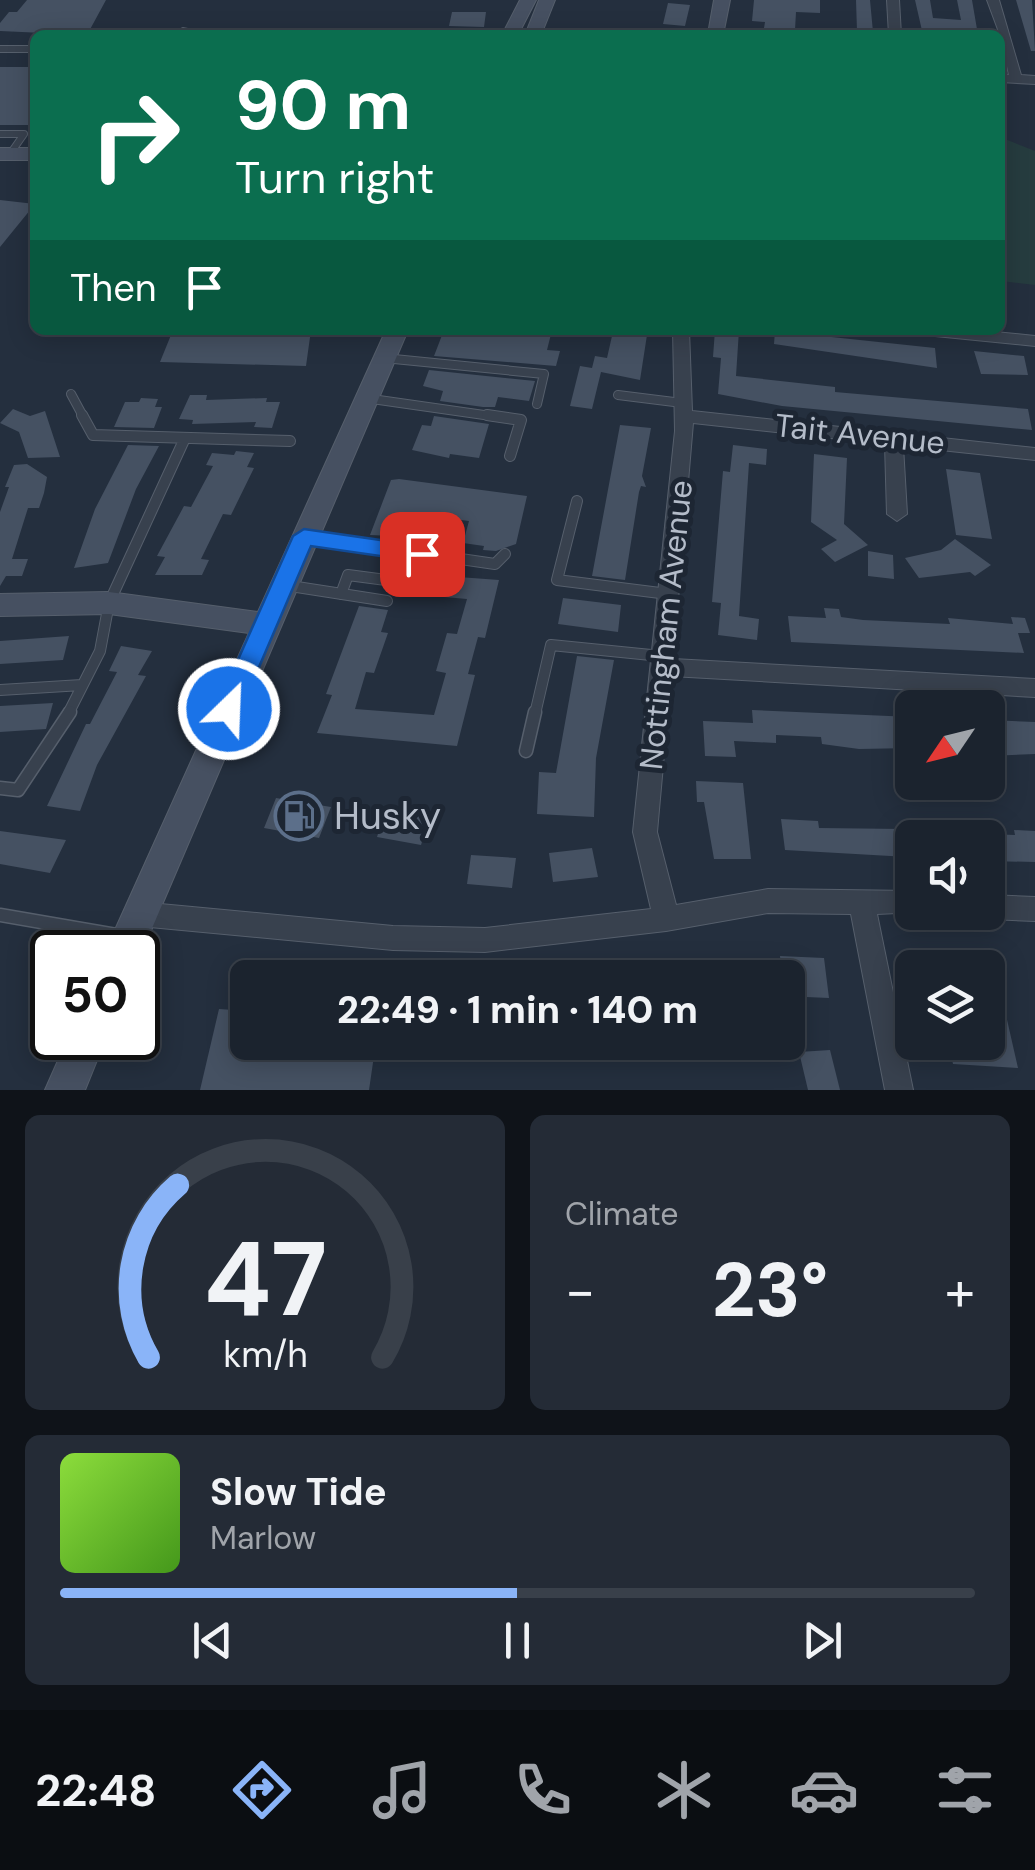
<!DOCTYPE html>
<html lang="en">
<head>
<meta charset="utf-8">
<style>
	body { margin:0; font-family:"DM Sans",sans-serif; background:#242b36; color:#f1f3f6; height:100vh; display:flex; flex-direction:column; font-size:38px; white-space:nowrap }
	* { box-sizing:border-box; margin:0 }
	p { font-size:32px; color:#a0a4aa }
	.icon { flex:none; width:55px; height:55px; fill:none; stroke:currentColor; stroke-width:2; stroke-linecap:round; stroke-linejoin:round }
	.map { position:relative; height:1090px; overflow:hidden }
	.panel { display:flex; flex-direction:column; gap:25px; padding:25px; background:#0f1319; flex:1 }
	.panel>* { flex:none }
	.banner { position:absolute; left:30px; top:30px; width:975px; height:305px; border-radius:15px; box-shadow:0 5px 25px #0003,0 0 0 2px #39404a; background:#0b6e4f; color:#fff; overflow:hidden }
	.needle { width:65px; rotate:235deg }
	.fabs { position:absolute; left:895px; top:690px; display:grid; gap:20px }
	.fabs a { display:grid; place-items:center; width:110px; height:110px; border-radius:15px; background:#1b232e; box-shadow:0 5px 25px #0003,0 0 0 2px #39404a; font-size:50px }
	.speed { position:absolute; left:30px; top:930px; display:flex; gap:20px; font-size:50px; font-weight:700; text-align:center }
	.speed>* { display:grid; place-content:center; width:130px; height:130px; border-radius:50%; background:#1b232e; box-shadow:0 5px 25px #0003,0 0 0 2px #39404a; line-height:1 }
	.speed .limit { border:5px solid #111; border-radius:15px; background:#fff; color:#111 }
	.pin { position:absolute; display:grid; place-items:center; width:85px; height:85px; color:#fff; margin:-42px; border-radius:20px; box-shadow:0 5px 15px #0006 }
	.me { position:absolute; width:110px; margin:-55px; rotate:24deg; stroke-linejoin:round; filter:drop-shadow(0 0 8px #0008) }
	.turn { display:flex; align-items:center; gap:35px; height:210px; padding:0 40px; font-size:45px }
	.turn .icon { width:130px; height:130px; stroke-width:2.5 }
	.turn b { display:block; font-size:70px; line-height:85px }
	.then { display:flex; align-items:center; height:95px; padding:0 40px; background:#0003; gap:20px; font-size:38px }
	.big { font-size:75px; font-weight:800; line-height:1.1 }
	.panel .card { flex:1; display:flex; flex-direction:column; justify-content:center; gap:15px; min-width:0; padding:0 35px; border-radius:15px; background:#242b36 }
	.panel .dial { align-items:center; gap:0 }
	.dial svg { height:260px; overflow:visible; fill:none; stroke:#39404a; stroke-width:7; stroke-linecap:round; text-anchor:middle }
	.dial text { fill:#f1f3f6; stroke:none }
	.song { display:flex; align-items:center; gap:30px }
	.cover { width:120px; height:120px; border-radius:15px; background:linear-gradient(135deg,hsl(90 70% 55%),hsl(100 70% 35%)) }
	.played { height:10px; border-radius:5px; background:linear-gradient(90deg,#8ab4f8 50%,#39404a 50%) }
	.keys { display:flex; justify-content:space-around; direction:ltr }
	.heat { display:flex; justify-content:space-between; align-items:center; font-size:55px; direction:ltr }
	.panel .tiles { flex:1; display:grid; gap:25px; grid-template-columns:1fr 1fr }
	.card:last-child { grid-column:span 2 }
	.trip { position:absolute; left:230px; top:960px; width:575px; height:100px; border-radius:15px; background:#1b232e; box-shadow:0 5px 25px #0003,0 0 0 2px #39404a; font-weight:800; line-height:100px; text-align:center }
	.dock { display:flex; height:160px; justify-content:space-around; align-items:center; background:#0b0e12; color:#a0a4aa }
	.dock .icon { width:70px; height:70px }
	.dock .active { color:#8ab4f8 }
	.dock b { font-size:45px; color:#f1f3f6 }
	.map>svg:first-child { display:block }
	.green { fill:#263c3f }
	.building { fill:#455162 }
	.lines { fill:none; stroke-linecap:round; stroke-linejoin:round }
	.lane-far3-casing { stroke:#565f6c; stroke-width:8 }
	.lane-far2-casing { stroke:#565f6c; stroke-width:10 }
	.lane-far1-casing { stroke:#565f6c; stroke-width:12 }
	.lane-casing { stroke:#565f6c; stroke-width:15 }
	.street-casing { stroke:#565f6c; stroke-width:2 }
	.secondary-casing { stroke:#565f6c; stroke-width:2 }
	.lane-far3 { stroke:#38414e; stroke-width:6 }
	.lane-far2 { stroke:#38414e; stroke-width:8 }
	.lane-far1 { stroke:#38414e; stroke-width:10 }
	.lane { stroke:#38414e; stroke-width:12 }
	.street { fill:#38414e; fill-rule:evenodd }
	.secondary { fill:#465061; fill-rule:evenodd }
	.route { fill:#1a73e8; stroke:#114b97; stroke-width:2.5 }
	.labels { text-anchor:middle; stroke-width:10; stroke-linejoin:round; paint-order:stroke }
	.street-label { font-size:32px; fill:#b4bcc9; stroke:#1d2633 }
	.near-poi-label { font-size:38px; fill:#b4bcc9; stroke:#1d2633; text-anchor:start }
</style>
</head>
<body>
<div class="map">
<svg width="1035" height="1090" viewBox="0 0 1035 1090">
	<rect width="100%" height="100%" fill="#242f3e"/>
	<path class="green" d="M1000 137 1035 151V285L1000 281Z"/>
	<path class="building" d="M27 0H106L87 35 0 31V23L9 12H17Z
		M754 0H820V13L796 12 795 30 764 28 765 22 752 21Z
		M856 0H870L873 32 857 31Z
		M915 0H930L933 18 961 20 957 0H972L978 35H923Z
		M1016 0H1032L1035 51H1031Z
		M668 3 690 5 685 26 663 24Z
		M452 12H486L484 27 449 26Z
		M0 67H35V125H0Z
		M0 200 35 204 0 247Z
		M173 330H311L306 366 160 362Z
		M444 330H552L547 350 560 351 556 366 434 356Z
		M618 330 647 335 640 380 601 372 592 409 570 406 580 366 592 368 595 356 607 358 612 336 617 337Z
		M715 330H739L736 376 835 387V392L1028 409 1032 430 782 406 718 394 721 358 713 357Z
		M775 331 935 348 937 368 774 344Z
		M974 351 1024 356 1028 375 981 374Z
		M429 370 535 381 529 401 498 397 495 407H483L440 401 443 391 423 386Z
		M190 395H207L206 400 267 398 266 402H280L272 428 254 427 256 422 192 424 193 420 179 419Z
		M141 398 158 399 155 407H162L154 428 114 427 125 402H139Z
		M13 409 30 416 45 411 60 457 28 458 19 432 0 423Z
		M434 416 489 424 479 458 450 454 449 458 412 450 422 425 431 426Z
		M620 425 651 428 642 476 646 487 641 486 639 492 625 580 592 576Z
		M128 445 159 446 136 489 108 563 74 568 95 509Z
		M733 445 767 449 766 465 749 463 739 616 759 619 757 640 718 635 721 603 712 602 723 471 730 472Z
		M236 451 254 453 247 467 254 468 231 515 223 514 201 559 209 560 202 575H155L165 557 157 556 184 506 191 507 213 466 206 465 212 453 234 455Z
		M814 454 847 458 844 524 868 545 835 562 821 549 837 540 811 522Z
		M27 464 47 477 44 493 39 508H28L12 559H28L22 576H6L0 586V512L9 487H5L14 465Z
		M946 469 980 473 992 539 956 535Z
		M399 479 527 496 516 544 496 551 483 550 484 546 463 543 469 521 423 515 416 537 370 535 391 480Z
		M955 539 991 565 975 576 970 572 919 578 905 558 941 550Z
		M868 551 893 555 894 579 868 576Z
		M405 573 499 580 485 638 478 637 468 674 475 675 457 746 317 733 332 695 326 694 359 606 388 610 381 632 388 633 374 673 366 672 355 709 434 715 446 673 436 671 447 633 457 634 467 599 399 593Z
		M563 598 621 605 618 632 558 624Z
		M824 608 839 609 841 617 863 620 950 624 948 618 1013 624 1011 617 1025 618 1030 633H1018L1024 653 791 642 788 616 826 618Z
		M69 636 63 660 0 664V641Z
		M121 646 152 651 138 675 146 676 97 765 80 811 47 806 86 724H90L117 672 109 671Z
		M577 656 614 660 596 758 594 817 537 814 539 772 556 773Z
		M53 703 46 729 0 732V706Z
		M752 710 912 717V748L859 749 822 744 821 737 776 735V743L734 741 736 757 705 756 703 721 753 723Z
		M988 720 1035 722V754L988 756Z
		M696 781 743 783 751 859H714L704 802H697Z
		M276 798 331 807 319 838 264 828Z
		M385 811 429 818 421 845 377 837Z
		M781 819 818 821 819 828 903 829 908 857 785 850Z
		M1014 830 1035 831V862L988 861V834L1015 835Z
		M0 831 66 840 50 873 0 864Z
		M592 848 598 877 553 882 549 853Z
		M471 855 516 858 512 888 467 884Z
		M780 956 824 958 829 998 806 997 807 1006 788 1005V978H782Z
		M993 958 1018 1068 953 1064 948 1042H988V959Z
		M707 963 767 967V978H708Z
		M219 1009 248 1011V1042H376L369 1090H200Z
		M425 1042H483L482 1061 423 1057Z
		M830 1050 840 1090H808L799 1052Z"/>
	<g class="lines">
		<g class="lane-far3-casing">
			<path id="lane-far3" d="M0 49H35
				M0 134H24L10 154"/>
		</g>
		<g class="lane-far2-casing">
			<path id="lane-far2" d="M384 358 544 374 537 404
				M71 394 84 418
				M618 395 682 403
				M365 398 505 418"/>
		</g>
		<g class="lane-far1-casing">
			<path id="lane-far1" d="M82 415 93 435 290 441
				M487 415 521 420 510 456
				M577 501 557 580 668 594
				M309 537 495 564 505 554
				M422 554 432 534 443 531 451 538 444 557
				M284 585 387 601
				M341 594 348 575 386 580
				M0 690 82 685
				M68 714 100 651 109 603 185 438
				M535 714 551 645 661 656"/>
		</g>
		<g class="lane-casing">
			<path id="lane" d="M526 751 535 712
				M0 788 18 790 70 712
				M0 915 122 936"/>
		</g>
		<g class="street-casing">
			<path id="street" d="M887 0H899L901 35H889Z
				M987 0H999L1021 75 1035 76V84L1000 82V74L1009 75 1000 35Z
				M183 28 207 33 209 35 179 33 177 31Z
				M673 330H689L692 411 1035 448V460L903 446 907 514 897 521 887 514 885 444 693 423 673 659 1035 679V697L671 676 657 832 676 905 768 889 912 891V912H918L877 914 913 1090H885L851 914 768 913 666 931 485 952 393 950 139 926 130 922 126 914 130 906 139 902 393 926 485 928 651 909 633 832 675 431Z
				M917 330H975L1035 336V346L925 335Z
				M988 895 1035 897V921L988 919 979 915 978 912H988Z"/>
		</g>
		<g class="secondary-casing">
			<path id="secondary" d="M520 0H536L518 35H502Z
				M539 0H555L541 35H525Z
				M714 0H730L723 35 708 34Z
				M0 148H35V160H0Z
				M386 330H408L138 961V952H105L249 633 109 614 0 616V594L109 592 258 612Z
				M68 1038H106L85 1090H45Z"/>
		</g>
		<use href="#lane-far3" class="lane-far3"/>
		<use href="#lane-far2" class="lane-far2"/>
		<use href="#lane-far1" class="lane-far1"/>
		<use href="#lane" class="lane"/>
		<use href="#street" class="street"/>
		<use href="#secondary" class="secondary"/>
	</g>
	<path class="route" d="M304 529 422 546 433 554 422 562 311 546 238 716H220L216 709 293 536Z"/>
	<defs>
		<g id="fuel-ring" transform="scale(2.5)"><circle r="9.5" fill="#1d2633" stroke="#5c6f8a" stroke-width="1.5"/><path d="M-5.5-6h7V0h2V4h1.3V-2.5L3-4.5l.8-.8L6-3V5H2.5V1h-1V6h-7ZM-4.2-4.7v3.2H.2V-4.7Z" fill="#5c6f8a"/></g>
	</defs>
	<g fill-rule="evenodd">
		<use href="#fuel-ring" x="299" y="816"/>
	</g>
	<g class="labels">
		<g class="street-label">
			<text transform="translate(860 434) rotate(6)" y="11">Tait Avenue</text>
			<text transform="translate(666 625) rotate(-84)" y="11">Nottingham Avenue</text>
		</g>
		<g class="near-poi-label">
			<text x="334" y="829">Husky</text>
		</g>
	</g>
</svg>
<div class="fabs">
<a><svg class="needle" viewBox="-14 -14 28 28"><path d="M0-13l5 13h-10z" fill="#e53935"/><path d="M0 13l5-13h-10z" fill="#a0a4aa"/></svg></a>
<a><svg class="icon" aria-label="sound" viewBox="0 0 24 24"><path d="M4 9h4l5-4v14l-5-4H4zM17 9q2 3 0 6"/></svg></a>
<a><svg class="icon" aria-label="layers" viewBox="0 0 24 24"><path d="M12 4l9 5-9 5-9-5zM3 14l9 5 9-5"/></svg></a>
</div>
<div class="speed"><div class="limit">50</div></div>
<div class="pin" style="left:422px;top:554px;background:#d93025"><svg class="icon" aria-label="arrive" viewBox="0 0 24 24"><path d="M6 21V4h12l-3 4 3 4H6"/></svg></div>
<svg class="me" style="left:229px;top:709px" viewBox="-20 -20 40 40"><circle r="17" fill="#1a73e8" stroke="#fff" stroke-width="3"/><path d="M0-11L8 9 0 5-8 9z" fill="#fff"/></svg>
<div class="trip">22:49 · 1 min · 140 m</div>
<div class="banner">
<div class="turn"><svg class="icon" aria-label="right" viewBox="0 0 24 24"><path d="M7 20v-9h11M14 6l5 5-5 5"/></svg><div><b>90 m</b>Turn right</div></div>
<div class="then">Then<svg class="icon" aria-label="arrive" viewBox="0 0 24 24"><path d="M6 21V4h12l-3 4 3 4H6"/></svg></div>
</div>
</div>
<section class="panel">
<div class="tiles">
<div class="card dial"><svg viewBox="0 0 100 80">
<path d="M14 69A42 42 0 1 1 86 69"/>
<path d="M14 69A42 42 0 0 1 23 16" stroke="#8ab4f8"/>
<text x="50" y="56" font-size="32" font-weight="700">47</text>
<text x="50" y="72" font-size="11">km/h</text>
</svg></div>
<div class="card"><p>Climate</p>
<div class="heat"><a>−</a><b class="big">23°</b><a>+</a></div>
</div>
<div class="card">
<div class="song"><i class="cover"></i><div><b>Slow Tide</b><p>Marlow</p></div></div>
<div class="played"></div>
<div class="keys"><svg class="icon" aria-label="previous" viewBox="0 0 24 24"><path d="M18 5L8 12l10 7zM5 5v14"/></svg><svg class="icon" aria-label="pause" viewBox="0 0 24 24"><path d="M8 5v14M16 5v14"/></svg><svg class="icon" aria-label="next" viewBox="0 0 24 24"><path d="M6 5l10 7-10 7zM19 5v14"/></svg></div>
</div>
</div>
</section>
<nav class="dock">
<b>22:48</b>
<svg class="icon active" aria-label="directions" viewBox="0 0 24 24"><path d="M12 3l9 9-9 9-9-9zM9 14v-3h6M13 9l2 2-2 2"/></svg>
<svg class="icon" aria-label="music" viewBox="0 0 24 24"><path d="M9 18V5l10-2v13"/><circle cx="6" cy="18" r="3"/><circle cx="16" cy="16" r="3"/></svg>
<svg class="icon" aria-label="phone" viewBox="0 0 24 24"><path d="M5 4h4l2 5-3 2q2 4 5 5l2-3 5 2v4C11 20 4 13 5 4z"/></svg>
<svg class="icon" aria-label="climate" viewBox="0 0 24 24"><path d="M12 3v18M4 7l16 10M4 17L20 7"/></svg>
<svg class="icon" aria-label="car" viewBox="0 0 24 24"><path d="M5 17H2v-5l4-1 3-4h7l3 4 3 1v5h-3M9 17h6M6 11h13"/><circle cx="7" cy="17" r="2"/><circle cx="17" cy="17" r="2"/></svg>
<svg class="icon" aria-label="filters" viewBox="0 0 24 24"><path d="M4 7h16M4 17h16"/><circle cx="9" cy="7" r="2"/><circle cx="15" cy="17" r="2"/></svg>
</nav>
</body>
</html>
